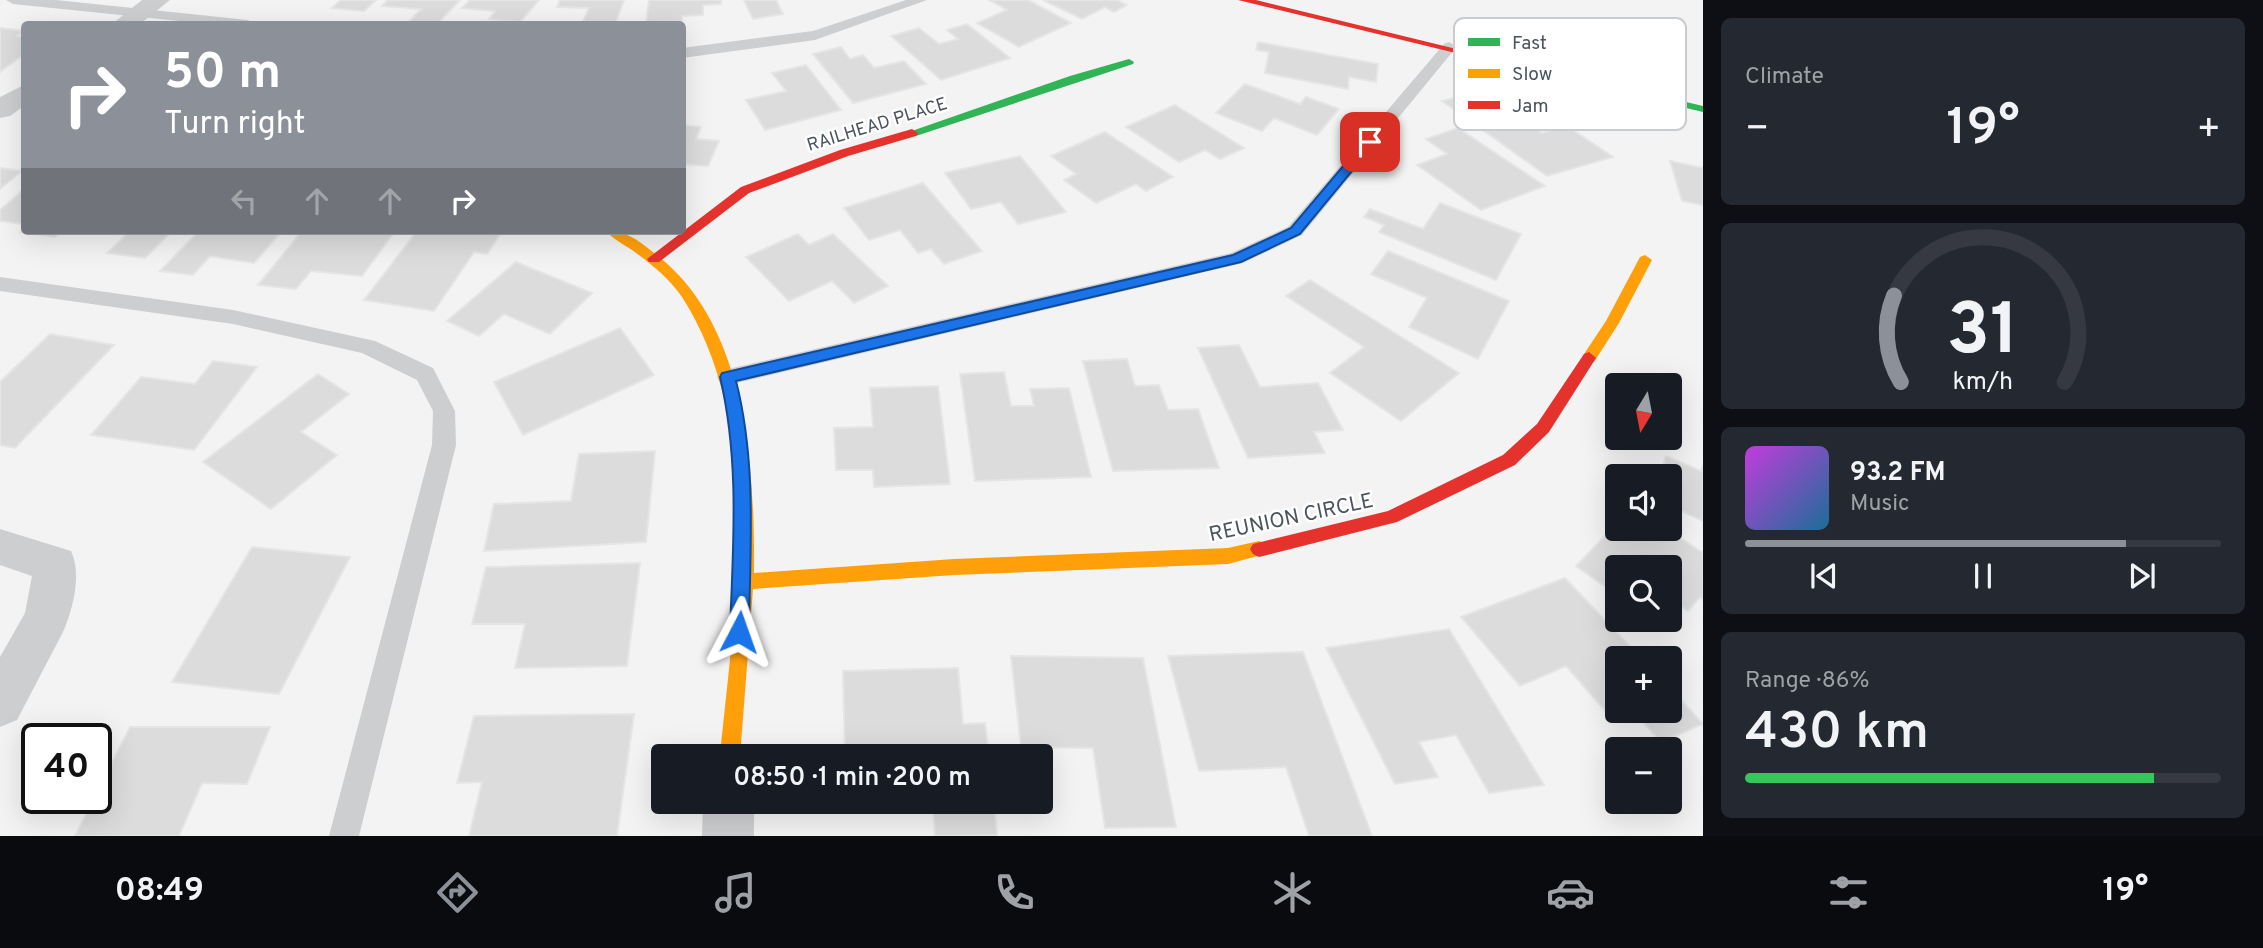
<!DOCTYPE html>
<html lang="en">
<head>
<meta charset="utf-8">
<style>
	body { margin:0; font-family:Overpass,sans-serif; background:#242831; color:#f1f3f6; height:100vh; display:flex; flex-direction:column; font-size:26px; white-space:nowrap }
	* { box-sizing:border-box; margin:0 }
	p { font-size:23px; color:#9ea1a6 }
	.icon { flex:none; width:38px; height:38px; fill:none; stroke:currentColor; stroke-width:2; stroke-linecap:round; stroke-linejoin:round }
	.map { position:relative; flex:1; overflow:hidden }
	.sheet { display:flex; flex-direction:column; gap:18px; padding:18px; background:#0d0f14; width:560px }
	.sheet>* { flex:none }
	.guide { position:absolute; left:21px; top:21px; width:665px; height:214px; border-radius:7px; box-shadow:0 7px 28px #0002; background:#8c9099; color:#fff; overflow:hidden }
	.needle { width:46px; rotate:190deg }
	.tools { position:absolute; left:1605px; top:373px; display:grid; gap:14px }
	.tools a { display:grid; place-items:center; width:77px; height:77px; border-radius:7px; background:#171b24; box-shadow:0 7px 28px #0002; font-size:35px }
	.speed { position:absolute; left:21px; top:723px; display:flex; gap:14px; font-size:35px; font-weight:700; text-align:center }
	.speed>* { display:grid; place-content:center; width:91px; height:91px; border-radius:50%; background:#171b24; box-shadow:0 7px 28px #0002; line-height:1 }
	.speed .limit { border:4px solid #111; border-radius:10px; background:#fff; color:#111 }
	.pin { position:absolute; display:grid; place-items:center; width:60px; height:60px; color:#fff; margin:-30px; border-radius:14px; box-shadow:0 4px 10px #0006 }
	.me { position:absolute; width:77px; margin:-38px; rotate:4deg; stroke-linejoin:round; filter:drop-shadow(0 0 5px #0008) }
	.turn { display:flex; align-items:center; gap:24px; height:147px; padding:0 28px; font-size:32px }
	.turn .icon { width:91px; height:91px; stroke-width:2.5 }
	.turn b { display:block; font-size:49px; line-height:60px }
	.lanes { display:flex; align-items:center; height:66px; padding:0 28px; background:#0003; justify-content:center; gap:35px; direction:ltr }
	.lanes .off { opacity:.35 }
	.big { font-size:52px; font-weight:600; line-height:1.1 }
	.sheet .widget { flex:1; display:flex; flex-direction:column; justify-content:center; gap:10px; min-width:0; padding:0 24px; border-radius:10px; background:#242831 }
	.sheet .dial { align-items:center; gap:0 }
	.dial svg { height:182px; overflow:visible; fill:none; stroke:#363941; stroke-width:7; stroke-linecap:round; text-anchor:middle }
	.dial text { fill:#f1f3f6; stroke:none }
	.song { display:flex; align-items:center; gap:21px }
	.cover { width:84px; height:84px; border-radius:10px; background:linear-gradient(135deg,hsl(290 70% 55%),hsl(200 70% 35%)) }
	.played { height:7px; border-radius:4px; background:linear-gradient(90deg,#8c9099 80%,#363941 80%) }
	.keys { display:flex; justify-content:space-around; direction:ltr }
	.heat { display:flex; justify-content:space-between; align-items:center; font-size:38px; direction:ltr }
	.charge { height:10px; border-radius:5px; background:linear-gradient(90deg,#34c759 86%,#363941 0) }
	.trip { position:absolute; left:651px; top:744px; width:402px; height:70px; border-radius:7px; background:#171b24; box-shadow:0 7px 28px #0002; font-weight:600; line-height:70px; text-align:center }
	.dock { display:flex; height:112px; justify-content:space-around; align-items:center; background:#090b0e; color:#9ea1a6 }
	.dock .icon { width:49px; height:49px }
	.dock .selected { color:#8c9099 }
	.dock b { font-size:32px; color:#f1f3f6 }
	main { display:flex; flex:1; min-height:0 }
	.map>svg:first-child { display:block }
	.building { fill:#dcdcdd; stroke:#e4e5e5; stroke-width:2 }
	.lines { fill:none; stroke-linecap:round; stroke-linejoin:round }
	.lane { fill:#cdced0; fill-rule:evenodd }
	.street { fill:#cdced0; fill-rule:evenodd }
	.fast { fill:#30b455; fill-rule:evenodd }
	.slow { fill:#ff9f0a; fill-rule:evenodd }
	.jam { fill:#e5322d; fill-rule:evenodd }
	.route { fill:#1a73e8; stroke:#114b97; stroke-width:2 }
	.labels { text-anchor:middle; stroke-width:5; stroke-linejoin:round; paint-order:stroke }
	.far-street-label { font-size:18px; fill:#4b545e; stroke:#fff }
	.street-label { font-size:21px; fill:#4b545e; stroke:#fff }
	.key { fill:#fff; stroke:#c9cccf; stroke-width:2 }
	.key-label { font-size:19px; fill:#4b545e }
</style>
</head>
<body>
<main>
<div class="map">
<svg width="1703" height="836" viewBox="0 0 1703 836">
	<rect width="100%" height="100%" fill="#f3f3f3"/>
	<path class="building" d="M341 0H376L364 11 332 8Z
		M388 0H460L437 24H407L421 9 382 6Z
		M470 0H539L520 22 489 19 495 11 462 8Z
		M560 0H624L615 24H582L589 8 557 7Z
		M649 0H721V4L703 5V15L682 16V24H646Z
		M744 0H776L783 14 753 19Z
		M989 0H1028L1071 23 1019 47 977 23 1007 10Z
		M1043 0H1117L1127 5 1114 12 1105 7 1082 19Z
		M967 24 1010 58 941 80 891 36 919 28 939 44 958 39 947 30Z
		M0 28 24 31 17 36 24 37V54L0 72Z
		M1258 42 1378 64 1376 82 1349 77 1348 89 1265 73 1269 52 1256 50Z
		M841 47 850 59 863 55 874 68 904 61 926 84 853 103 813 54Z
		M806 65 841 110 765 130 746 100 786 91 772 73Z
		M1245 84 1300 104 1306 97 1339 109 1317 135 1274 118 1262 131 1216 113Z
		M1481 91 1542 133 1567 126 1613 157 1547 176 1442 101Z
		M1175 105 1244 148 1220 159 1205 150 1179 162 1126 127Z
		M682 125 701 127 696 139 719 141 708 166 682 164Z
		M1458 128 1545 186 1481 210 1417 165 1447 154 1426 139Z
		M1105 132 1173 177 1146 191 1136 184 1096 203 1064 180 1076 174 1051 156Z
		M1020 156 1066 212 1018 224 1001 202 971 209 945 173Z
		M1670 161 1703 168V205L1682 201Z
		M0 168 22 171 0 189Z
		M923 183 982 251 944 264 931 249 918 253 900 230 869 240 844 208Z
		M24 189V224L0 221V210Z
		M1440 203 1521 234 1496 280 1379 232 1384 225 1364 217 1370 209 1423 229Z
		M24 229V231H61L55 237 21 232Z
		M123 231H172L145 258 107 253 129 232Z
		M199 231H282L254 263 210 256 193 275 160 271Z
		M302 231H395L362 276 311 271 296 289 258 285Z
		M417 231H502L487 254 474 252 434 311 364 300Z
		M798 234 809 245 833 234 888 286 854 303 832 281 789 301 746 257Z
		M1388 251 1509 301 1478 359 1409 327 1427 298 1371 274Z
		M516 262 592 293 550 334 504 314 479 336 447 321Z
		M1310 280 1459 373 1401 421 1330 373 1364 347 1286 296Z
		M620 328 654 375 523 435 494 382Z
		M50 334 114 345 15 448 0 445V382Z
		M1239 345 1260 387 1318 383 1343 430 1314 432 1325 453 1248 458 1198 348Z
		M1127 359 1135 386 1159 385 1168 410 1198 409 1219 468 1113 471 1083 361Z
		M213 361 257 367 194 450 91 435 141 377 195 384Z
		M1004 372 1011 406H1034L1030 389 1069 388 1091 477 975 481 960 374Z
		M318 374 349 394 301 432 337 455 271 509 203 462Z
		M938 386 950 484 874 487 873 470H836L834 428 873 427 870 388Z
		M655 451 646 542 484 551 494 504 571 501 579 454Z
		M1666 456 1701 471 1703 466V521L1670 506V476H1660Z
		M1617 523V528H1665L1703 553V599L1700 597 1688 611 1670 599V567H1617V595L1576 566Z
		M252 547 350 557 279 694 172 682Z
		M640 563 627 666 515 668 525 624H472L486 567Z
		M1565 578 1641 658H1617V710L1607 713 1566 666 1520 686 1461 617Z
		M1449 629 1544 785 1489 793 1456 735 1419 742 1438 777 1395 784 1326 648Z
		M1303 652 1372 836H1309L1286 767 1199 771 1168 656Z
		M1011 656 1143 658 1176 827 1105 828 1093 748 1021 747Z
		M958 668 963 724 985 723 989 756H845L843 671Z
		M1670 688 1703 724 1661 742 1632 710H1670Z
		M634 714 617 836H469L482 782 457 783 474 716Z
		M130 727H270L247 784 202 783 179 836H75Z
		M933 802H994L997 835 935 836Z"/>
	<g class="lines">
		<path class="lane" d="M6 0H56L248 20 255 24H209L13 4Z
			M906 0H927L815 40 682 58V48L813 31Z
			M1449 42 1457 47 1454 50 1302 235 1243 263 728 385 720 383 717 377 720 371 728 369 1231 253 1288 227 1444 44Z
			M0 277 233 310 375 341 433 368 455 411 456 445 359 836H329L432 445 433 411 417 380 362 353 233 324 0 291Z"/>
		<path class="street" d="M142 0H170L140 24H112Z
			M24 85V106L10 116 0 118V97Z
			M0 529 71 551C82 574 73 609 63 632L17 720 0 727V657L25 613 32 576 0 565Z
			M703 802H754V836H702Z"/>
		<path class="fast" d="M1129 59 1134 62 1133 64 916 136H908L906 133 1070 76Z
			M1517 62 1703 106V112L1513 67 1512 65Z"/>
		<path class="slow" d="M606 231C629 231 640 242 658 256 747 326 755 469 754 573L954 559 1228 548 1259 541 1265 544 1268 549 1265 554 1228 564 954 575 753 589 740 756H720C734 611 766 428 682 297 669 278 650 263 632 250 623 244 613 239 606 231Z
			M1645 255 1652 260 1619 323 1594 362H1584L1582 358 1584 354 1606 321 1640 257Z"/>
		<path class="jam" d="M1238 0H1256L1522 65 1517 68Z
			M912 129 918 133 916 136 848 156 749 193 659 262H649L647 259 741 187 840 150Z
			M1589 352 1596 358 1549 432 1515 465 1397 522 1259 557 1253 554 1250 549 1253 544 1388 511 1503 455 1537 424 1584 354Z"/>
	</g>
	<path class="route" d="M1365 140 1376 142 1300 234 1241 262 736 381C757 463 750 548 749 632L746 638 739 641 733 638 730 632C733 547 740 461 720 377L722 373 1233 255 1291 228Z"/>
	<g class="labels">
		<g class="far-street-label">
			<text transform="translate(877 124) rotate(-17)" y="6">RAILHEAD PLACE</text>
		</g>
		<g class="street-label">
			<text transform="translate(1291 517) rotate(-12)" y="7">REUNION CIRCLE</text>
		</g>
	</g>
	<rect x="1454" y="18" width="232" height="112" rx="10" class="key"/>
	<rect x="1468" y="38" width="32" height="8" fill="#30b455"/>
	<rect x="1468" y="69" width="32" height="9" fill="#ff9f0a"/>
	<rect x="1468" y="101" width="32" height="8" fill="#e5322d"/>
	<g class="key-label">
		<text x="1512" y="49">Fast</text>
		<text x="1512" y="80">Slow</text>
		<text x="1512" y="112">Jam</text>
	</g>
</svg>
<div class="tools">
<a><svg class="needle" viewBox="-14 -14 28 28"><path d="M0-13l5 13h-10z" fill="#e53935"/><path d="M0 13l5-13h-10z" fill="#9ea1a6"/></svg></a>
<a><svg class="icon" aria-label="sound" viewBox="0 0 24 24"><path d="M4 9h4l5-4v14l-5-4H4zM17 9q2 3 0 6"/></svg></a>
<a><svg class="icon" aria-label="search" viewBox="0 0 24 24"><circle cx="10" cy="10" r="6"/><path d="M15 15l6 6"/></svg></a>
<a>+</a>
<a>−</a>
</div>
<div class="speed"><div class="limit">40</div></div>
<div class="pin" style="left:1370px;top:142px;background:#d93025"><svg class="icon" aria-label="arrive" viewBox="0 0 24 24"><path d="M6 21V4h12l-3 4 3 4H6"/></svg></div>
<svg class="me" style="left:739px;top:632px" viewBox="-20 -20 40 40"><path d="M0-17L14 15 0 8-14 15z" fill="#1a73e8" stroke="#fff" stroke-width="4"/></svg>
<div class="trip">08:50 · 1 min · 200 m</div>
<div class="guide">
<div class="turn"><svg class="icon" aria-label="right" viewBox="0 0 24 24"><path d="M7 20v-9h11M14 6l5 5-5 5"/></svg><div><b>50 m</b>Turn right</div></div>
<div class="lanes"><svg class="icon off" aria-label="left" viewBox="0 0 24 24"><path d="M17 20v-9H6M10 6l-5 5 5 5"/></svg><svg class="icon off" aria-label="ahead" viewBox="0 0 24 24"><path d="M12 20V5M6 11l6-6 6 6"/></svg><svg class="icon off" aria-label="ahead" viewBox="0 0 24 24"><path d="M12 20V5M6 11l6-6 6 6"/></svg><svg class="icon" aria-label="right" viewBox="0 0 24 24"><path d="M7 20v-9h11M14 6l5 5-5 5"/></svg></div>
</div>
</div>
<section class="sheet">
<div class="widget"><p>Climate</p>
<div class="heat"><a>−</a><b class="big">19°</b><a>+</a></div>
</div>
<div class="widget dial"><svg viewBox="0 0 100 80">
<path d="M14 69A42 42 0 1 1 86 69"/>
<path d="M14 69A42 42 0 0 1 11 31" stroke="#8c9099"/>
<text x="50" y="56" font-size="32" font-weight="700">31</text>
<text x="50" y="72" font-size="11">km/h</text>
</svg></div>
<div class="widget">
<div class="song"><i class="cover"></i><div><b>93.2 FM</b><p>Music</p></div></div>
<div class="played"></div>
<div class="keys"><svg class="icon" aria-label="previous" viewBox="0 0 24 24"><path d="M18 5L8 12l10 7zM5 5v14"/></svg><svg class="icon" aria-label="pause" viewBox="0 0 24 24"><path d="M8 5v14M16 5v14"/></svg><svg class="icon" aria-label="next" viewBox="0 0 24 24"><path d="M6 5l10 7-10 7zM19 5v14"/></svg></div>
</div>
<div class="widget"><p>Range · 86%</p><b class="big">430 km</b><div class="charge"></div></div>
</section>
</main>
<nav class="dock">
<b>08:49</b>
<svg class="icon selected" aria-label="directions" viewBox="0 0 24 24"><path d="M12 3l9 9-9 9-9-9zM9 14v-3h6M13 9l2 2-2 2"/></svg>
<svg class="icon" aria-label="music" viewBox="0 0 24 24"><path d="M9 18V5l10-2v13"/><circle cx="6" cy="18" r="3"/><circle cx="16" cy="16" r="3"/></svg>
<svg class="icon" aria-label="phone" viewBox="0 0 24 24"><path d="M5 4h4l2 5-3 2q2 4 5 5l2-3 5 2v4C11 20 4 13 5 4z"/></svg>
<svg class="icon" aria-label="climate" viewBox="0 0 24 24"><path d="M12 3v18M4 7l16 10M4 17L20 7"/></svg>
<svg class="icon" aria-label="car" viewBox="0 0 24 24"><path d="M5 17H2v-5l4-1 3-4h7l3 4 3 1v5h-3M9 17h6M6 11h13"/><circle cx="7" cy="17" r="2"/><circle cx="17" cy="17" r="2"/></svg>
<svg class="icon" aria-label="filters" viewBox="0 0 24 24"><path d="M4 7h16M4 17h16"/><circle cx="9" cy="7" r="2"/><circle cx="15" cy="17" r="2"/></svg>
<b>19°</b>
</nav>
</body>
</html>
